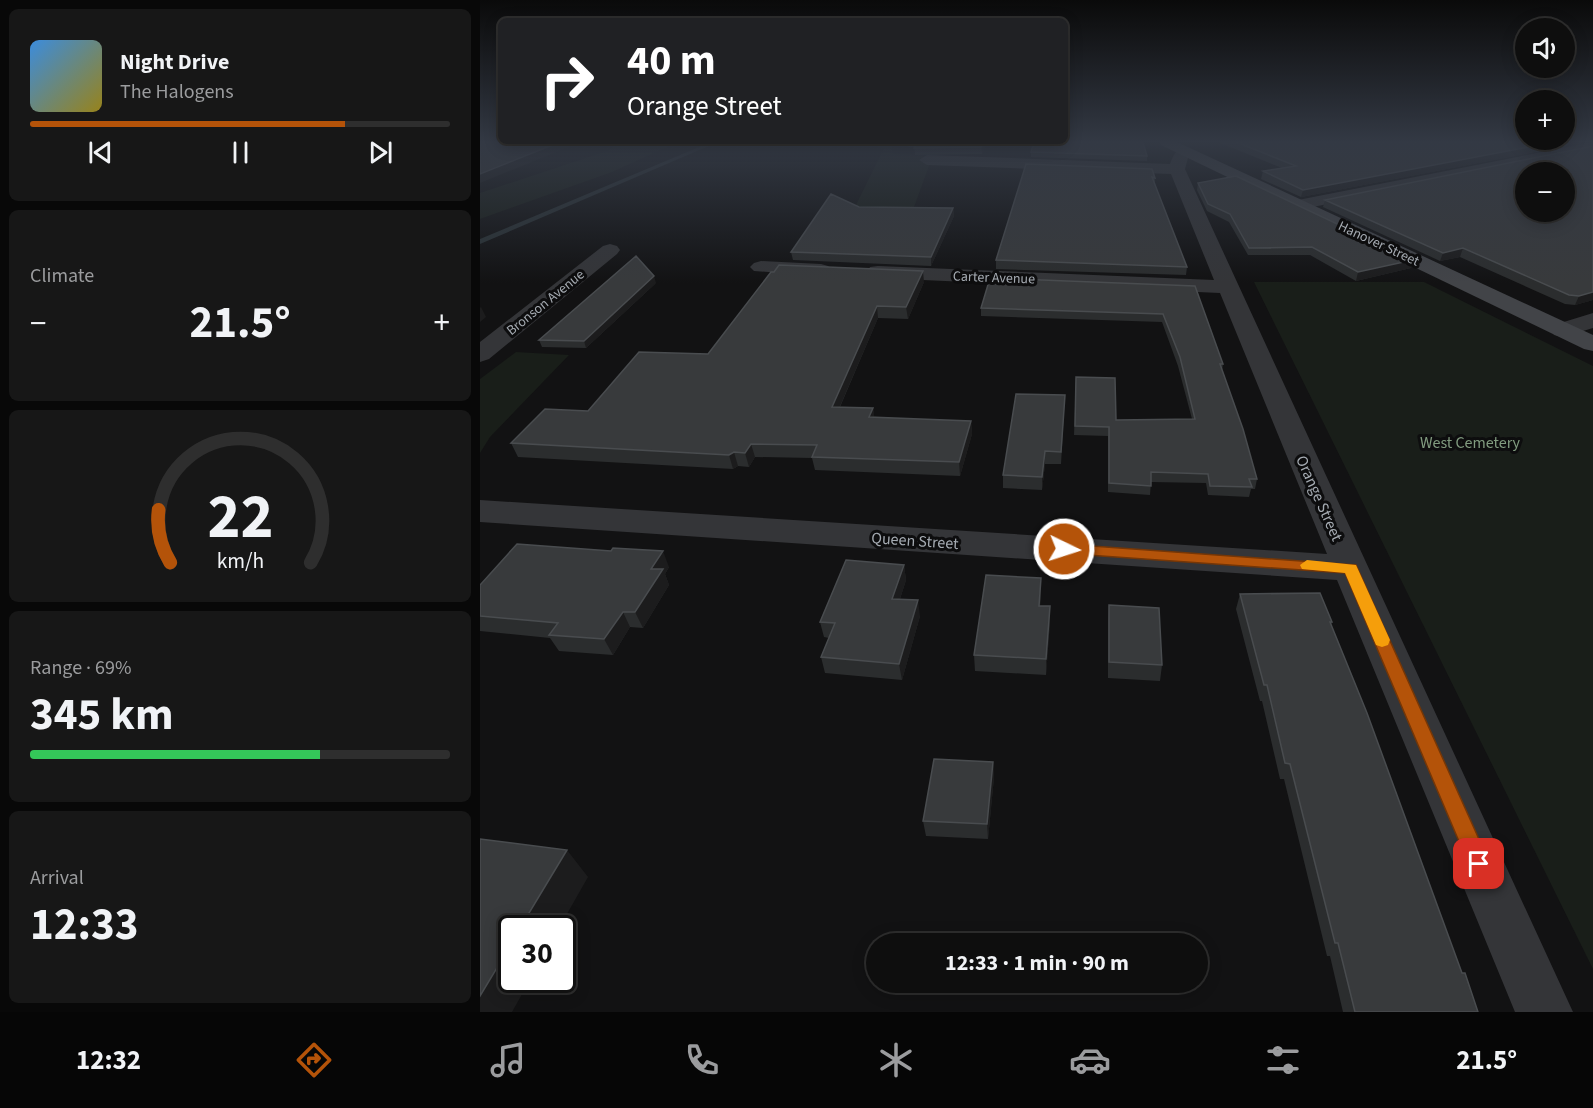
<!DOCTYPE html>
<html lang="en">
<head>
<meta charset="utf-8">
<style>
	body { margin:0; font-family:"Source Sans 3",sans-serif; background:#171717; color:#f1f3f6; height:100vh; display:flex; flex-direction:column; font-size:22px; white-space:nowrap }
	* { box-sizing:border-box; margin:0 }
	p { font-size:20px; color:#9b9c9e }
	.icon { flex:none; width:33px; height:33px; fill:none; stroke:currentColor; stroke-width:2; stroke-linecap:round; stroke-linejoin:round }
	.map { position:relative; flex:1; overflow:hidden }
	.side { display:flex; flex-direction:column; gap:9px; padding:9px; background:#080808; width:480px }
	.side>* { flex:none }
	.top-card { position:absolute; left:18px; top:18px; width:570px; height:126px; border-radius:9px; box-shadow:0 3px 15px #0003,0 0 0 2px #2e2e2e; background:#202124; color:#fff; overflow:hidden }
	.buttons { position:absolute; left:1035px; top:18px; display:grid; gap:12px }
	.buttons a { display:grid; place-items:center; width:60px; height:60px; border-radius:50%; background:#0e0e0e; box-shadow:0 3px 15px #0003,0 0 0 2px #2e2e2e; font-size:30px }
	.speed { position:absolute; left:18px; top:915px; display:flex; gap:12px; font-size:30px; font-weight:700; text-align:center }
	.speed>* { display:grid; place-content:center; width:78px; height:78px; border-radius:50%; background:#0e0e0e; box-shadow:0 3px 15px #0003,0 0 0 2px #2e2e2e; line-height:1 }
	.speed .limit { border:3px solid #111; border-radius:9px; background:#fff; color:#111 }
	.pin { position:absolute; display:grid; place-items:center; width:51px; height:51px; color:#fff; margin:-26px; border-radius:12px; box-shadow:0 3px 9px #0006 }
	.me { position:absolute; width:66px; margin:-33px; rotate:94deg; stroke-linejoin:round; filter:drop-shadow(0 0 4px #0008) }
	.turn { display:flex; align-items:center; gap:21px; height:126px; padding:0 30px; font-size:27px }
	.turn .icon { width:78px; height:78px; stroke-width:2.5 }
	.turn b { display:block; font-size:42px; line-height:51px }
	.big { font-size:45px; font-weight:700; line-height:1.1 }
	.side .tile { flex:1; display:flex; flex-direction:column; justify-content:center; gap:9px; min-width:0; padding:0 21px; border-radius:9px; background:#171717 }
	.side .dial { align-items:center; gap:0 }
	.dial svg { height:156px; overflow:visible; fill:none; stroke:#2e2e2e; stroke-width:7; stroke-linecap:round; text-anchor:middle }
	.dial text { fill:#f1f3f6; stroke:none }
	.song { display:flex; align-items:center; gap:18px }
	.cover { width:72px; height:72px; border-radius:9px; background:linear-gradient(135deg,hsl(210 70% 55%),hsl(50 70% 35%)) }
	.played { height:6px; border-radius:3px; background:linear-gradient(90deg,#b45309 75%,#2e2e2e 75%) }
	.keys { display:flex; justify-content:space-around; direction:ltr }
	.heat { display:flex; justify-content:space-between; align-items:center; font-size:33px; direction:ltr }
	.charge { height:9px; border-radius:4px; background:linear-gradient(90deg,#34c759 69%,#2e2e2e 0) }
	.trip { position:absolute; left:386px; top:933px; width:342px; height:60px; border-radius:30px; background:#0e0e0e; box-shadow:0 3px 15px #0003,0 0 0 2px #2e2e2e; font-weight:700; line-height:60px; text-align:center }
	.dock { display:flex; height:96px; justify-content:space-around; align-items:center; background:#060606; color:#9b9c9e }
	.dock .icon { width:42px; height:42px }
	.dock .current { color:#b45309 }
	.dock b { font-size:27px; color:#f1f3f6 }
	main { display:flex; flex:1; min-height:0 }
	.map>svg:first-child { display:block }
	.green { fill:#191e19 }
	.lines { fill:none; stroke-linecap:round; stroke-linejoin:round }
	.stream { fill:#2a3235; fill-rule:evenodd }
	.minor { fill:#343538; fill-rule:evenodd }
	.secondary { fill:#424448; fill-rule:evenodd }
	.wall { fill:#2b2d2e }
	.shaded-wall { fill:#1c1c1d }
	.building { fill:#383a3c; stroke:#494c4f; stroke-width:1.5; fill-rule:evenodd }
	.route { fill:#b45309; stroke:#753606; stroke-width:1.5 }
	.slow { fill:#f59e0b }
	.labels { text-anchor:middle; stroke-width:6; stroke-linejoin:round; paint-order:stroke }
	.far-street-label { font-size:14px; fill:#a5abb2; stroke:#0d0d0e }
	.park-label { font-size:16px; fill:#819b7f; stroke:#0d0d0e }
	.street-label { font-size:16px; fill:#a5abb2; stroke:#0d0d0e }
</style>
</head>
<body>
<main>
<section class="side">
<div class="tile">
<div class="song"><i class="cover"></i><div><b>Night Drive</b><p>The Halogens</p></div></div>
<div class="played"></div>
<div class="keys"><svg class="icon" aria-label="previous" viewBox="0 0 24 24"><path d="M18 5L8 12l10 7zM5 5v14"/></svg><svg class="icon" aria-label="pause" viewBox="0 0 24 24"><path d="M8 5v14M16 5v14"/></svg><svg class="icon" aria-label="next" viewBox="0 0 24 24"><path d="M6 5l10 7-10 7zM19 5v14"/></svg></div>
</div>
<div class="tile"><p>Climate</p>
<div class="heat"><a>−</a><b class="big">21.5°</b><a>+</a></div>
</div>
<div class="tile dial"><svg viewBox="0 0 100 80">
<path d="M14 69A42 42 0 1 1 86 69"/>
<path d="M14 69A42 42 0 0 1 8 42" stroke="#b45309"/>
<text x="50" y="56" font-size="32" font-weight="700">22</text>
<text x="50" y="72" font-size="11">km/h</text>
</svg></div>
<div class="tile"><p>Range · 69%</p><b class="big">345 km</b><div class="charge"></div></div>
<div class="tile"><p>Arrival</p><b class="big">12:33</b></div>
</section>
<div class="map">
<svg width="1113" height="1012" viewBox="0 0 1113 1012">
	<rect width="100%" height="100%" fill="#121213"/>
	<path class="green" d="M141 142H198L132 172 0 219V193L127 151Z
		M368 142H411L413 154 453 155 434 207H375L404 148Z
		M774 282H944L1113 366V969Z
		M36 352 89 355 10 437 0 453V379Z"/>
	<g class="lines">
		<path class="stream" d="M231 142H238L0 244V239Z"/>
		<path class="minor" d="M1113 142V150L818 210 812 209 809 205 812 201 818 200Z
			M705 146 713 151 708 158 705 169 1093 1012H1035L857 580 0 522V500L847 554 740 293 398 278 390 277 387 272 390 267 398 266 734 280 691 174 447 165 439 160 447 155 690 164C693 156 696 149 705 146Z
			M130 244 137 246 140 250 137 254 9 359 0 362V342L123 246Z
			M281 261 341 264 348 266 352 270 348 274 341 276 274 271 270 267 274 263Z
			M1113 313V328L1083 337 1074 335 1071 330 1074 325Z"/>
		<path class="secondary" d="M679 142H697L1113 335V351L1104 349 681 145Z"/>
	</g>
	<path class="wall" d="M427 142H507L502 154 435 155 434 147H428Z
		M738 142H1107L821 197 781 179 783 171 802 168Z
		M1113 146V300L1095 305 1085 304 980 257 960 261 843 207 845 200Z
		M551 152 667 156V161L551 157Z
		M672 169 675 178V184L707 267 706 275 516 269V260Z
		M718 183 933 260 931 268 876 281 830 255H768L749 222 727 211 717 190Z
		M473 208 474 216 451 266 313 260 311 252Z
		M444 282 428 319 398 318 360 407 393 408 394 418 491 421 492 434 480 476 335 470 332 458 275 457 269 467 258 466 253 469 38 457 31 443 108 411 228 354Z
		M176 283 106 348 62 347 59 340Z
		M715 286 743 364 742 371 777 479 775 489H771L769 497 728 495 726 483 671 482 670 495 628 492V436L594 435 596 377 636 420 712 419 698 366 682 322 501 316V308Z
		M585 395 581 464H565L562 490 523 488V475Z
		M424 565 426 580 420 599 440 616 422 680 345 673 341 657 349 638 344 637 340 622Z
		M189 567 185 574 189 585 163 628 150 627 133 655 79 651 70 638 0 631V585Z
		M561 594 560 606 570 622 566 675 495 671 494 655Z
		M760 594 852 622 851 625 982 973 998 1012H863L850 956H847L804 779H800L782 701H780L756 609Z
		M629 605 682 665 680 681 628 678V621Z
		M513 762 514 777 508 839 446 836 443 821Z"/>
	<path class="shaded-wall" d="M80 142H101L0 183V174Z
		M504 142H507L502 154 501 147Z
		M1075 142H1107L821 197 823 190Z
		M473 208 474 216 451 266V257Z
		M983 248 980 257 960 261 963 253Z
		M933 260 931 268 876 281 878 272Z
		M443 271 444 282 428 319 426 307Z
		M174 276 176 283 106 348 104 341Z
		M1113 292V300L1095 305 1099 296Z
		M397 306 398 318 354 420 352 407Z
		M1 307 6 317 0 322V308Z
		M393 408 395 421 389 417Z
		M491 421 492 434 480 476 479 462Z
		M271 444 275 457 269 467 265 453Z
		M565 451V464L562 490V477Z
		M254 452 258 466 253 469 249 455Z
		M183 551 189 567 185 574 189 585 163 628 155 612 171 569Z
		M424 565 426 580 415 614 412 599Z
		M561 578V594L559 622V606Z
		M438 600 440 616 422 680 419 664Z
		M570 606V622L566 675V659Z
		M143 612 150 627 133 655 124 639Z
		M513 762 514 777 508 839 507 824Z
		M87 850 108 877 79 928H40Z
		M32 943V980H50L32 1012H0V996Z"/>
	<path class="building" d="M0 142H80L0 174Z
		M436 142H504L501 147 434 148Z
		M554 142H663L667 156 551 152Z
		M756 142H1075L823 190 783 171 816 166Z
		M1113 146V292L1099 296 1089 295 983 248 963 253 845 200ZM1046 172H1084V212H1046Z
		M546 164 672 169 675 178 672 177 707 267 516 260Z
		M756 176 933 260 878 272 832 247 769 248 750 214 728 204 718 183Z
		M351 194 379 207 473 208 451 257 311 252Z
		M156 256 174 276 104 341 59 340Z
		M299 265 443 271 426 307 397 306 352 407 393 408 389 417 491 421 479 462 332 457 337 445 271 444 265 453 254 452 249 455 31 443 65 409 108 411 159 352 228 354 291 272H294Z
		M510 278 715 286 743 364H740L763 429 777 479H769L772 487 730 486 728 474 671 472V486L629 483V427L595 426 596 377 635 378 636 420 715 419 700 357 683 314 501 308Z
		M536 394 585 395 581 452 565 451 562 477 523 475Z
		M37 544 131 551 133 548 183 551 171 569H183L155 612H143L124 639 69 635 78 623 0 616V585Z
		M366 560 424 565 412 599 438 600 419 664 341 657 355 623 340 622Z
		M506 575 561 578 559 606H570L566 659 494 655Z
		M840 593 852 622H850L887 713 982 973H985L998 1012H875L858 943H855L810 764 805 763 787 685H784L760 594Z
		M629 605 679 608 682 665 629 662Z
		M454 759 513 762 507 824 443 821Z
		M0 839 87 850 40 928H32V943L0 996Z"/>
	<linearGradient id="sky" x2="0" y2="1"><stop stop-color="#0a0a0a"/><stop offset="0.5" stop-color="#333944"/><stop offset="1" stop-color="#333944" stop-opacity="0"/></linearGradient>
	<rect width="1113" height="283" fill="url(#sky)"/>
	<path class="route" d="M584 544 876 565 1007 857 1010 864 1007 872 999 875 992 872 865 573 579 553 576 549Z"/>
	<path class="slow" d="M827 560 876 565 910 640 908 645 902 647 896 645 865 573 822 569 820 565Z"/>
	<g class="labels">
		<g class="far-street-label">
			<text transform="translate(899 243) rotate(25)" y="5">Hanover Street</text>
			<text transform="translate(514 277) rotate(2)" y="5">Carter Avenue</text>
			<text transform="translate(65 302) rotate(-39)" y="5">Bronson Avenue</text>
		</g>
		<g class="park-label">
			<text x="990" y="448">West Cemetery</text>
		</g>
		<g class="street-label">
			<text transform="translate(840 498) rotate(66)" y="6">Orange Street</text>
			<text transform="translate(435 540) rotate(4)" y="6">Queen Street</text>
		</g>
	</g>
</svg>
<div class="buttons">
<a><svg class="icon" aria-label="sound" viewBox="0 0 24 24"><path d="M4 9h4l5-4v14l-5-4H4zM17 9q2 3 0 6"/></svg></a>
<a>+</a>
<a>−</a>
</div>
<div class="speed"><div class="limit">30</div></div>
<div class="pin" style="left:999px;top:864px;background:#d93025"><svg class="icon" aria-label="arrive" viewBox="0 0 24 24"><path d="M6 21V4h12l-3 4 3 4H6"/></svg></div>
<svg class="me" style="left:584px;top:549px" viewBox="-20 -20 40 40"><circle r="17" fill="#b45309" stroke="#fff" stroke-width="3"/><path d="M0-11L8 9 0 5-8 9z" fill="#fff"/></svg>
<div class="trip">12:33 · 1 min · 90 m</div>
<div class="top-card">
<div class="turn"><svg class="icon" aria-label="right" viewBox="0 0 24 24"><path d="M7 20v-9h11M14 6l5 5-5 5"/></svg><div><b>40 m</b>Orange Street</div></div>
</div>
</div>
</main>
<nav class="dock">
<b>12:32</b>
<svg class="icon current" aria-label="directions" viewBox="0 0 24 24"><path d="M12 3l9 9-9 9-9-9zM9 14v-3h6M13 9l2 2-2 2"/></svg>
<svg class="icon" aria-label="music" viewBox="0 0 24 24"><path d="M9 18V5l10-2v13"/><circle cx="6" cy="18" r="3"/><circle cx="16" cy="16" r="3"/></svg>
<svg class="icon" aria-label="phone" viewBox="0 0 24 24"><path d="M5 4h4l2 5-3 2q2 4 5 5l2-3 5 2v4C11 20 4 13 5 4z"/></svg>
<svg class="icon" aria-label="climate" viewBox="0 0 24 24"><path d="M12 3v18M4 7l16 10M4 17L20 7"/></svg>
<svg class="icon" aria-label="car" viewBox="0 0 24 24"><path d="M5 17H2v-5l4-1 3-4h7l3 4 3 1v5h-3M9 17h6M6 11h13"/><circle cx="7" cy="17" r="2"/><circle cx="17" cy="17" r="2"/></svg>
<svg class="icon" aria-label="filters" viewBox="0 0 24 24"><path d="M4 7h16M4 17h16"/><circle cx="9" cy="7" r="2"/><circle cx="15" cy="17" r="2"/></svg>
<b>21.5°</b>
</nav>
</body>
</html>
